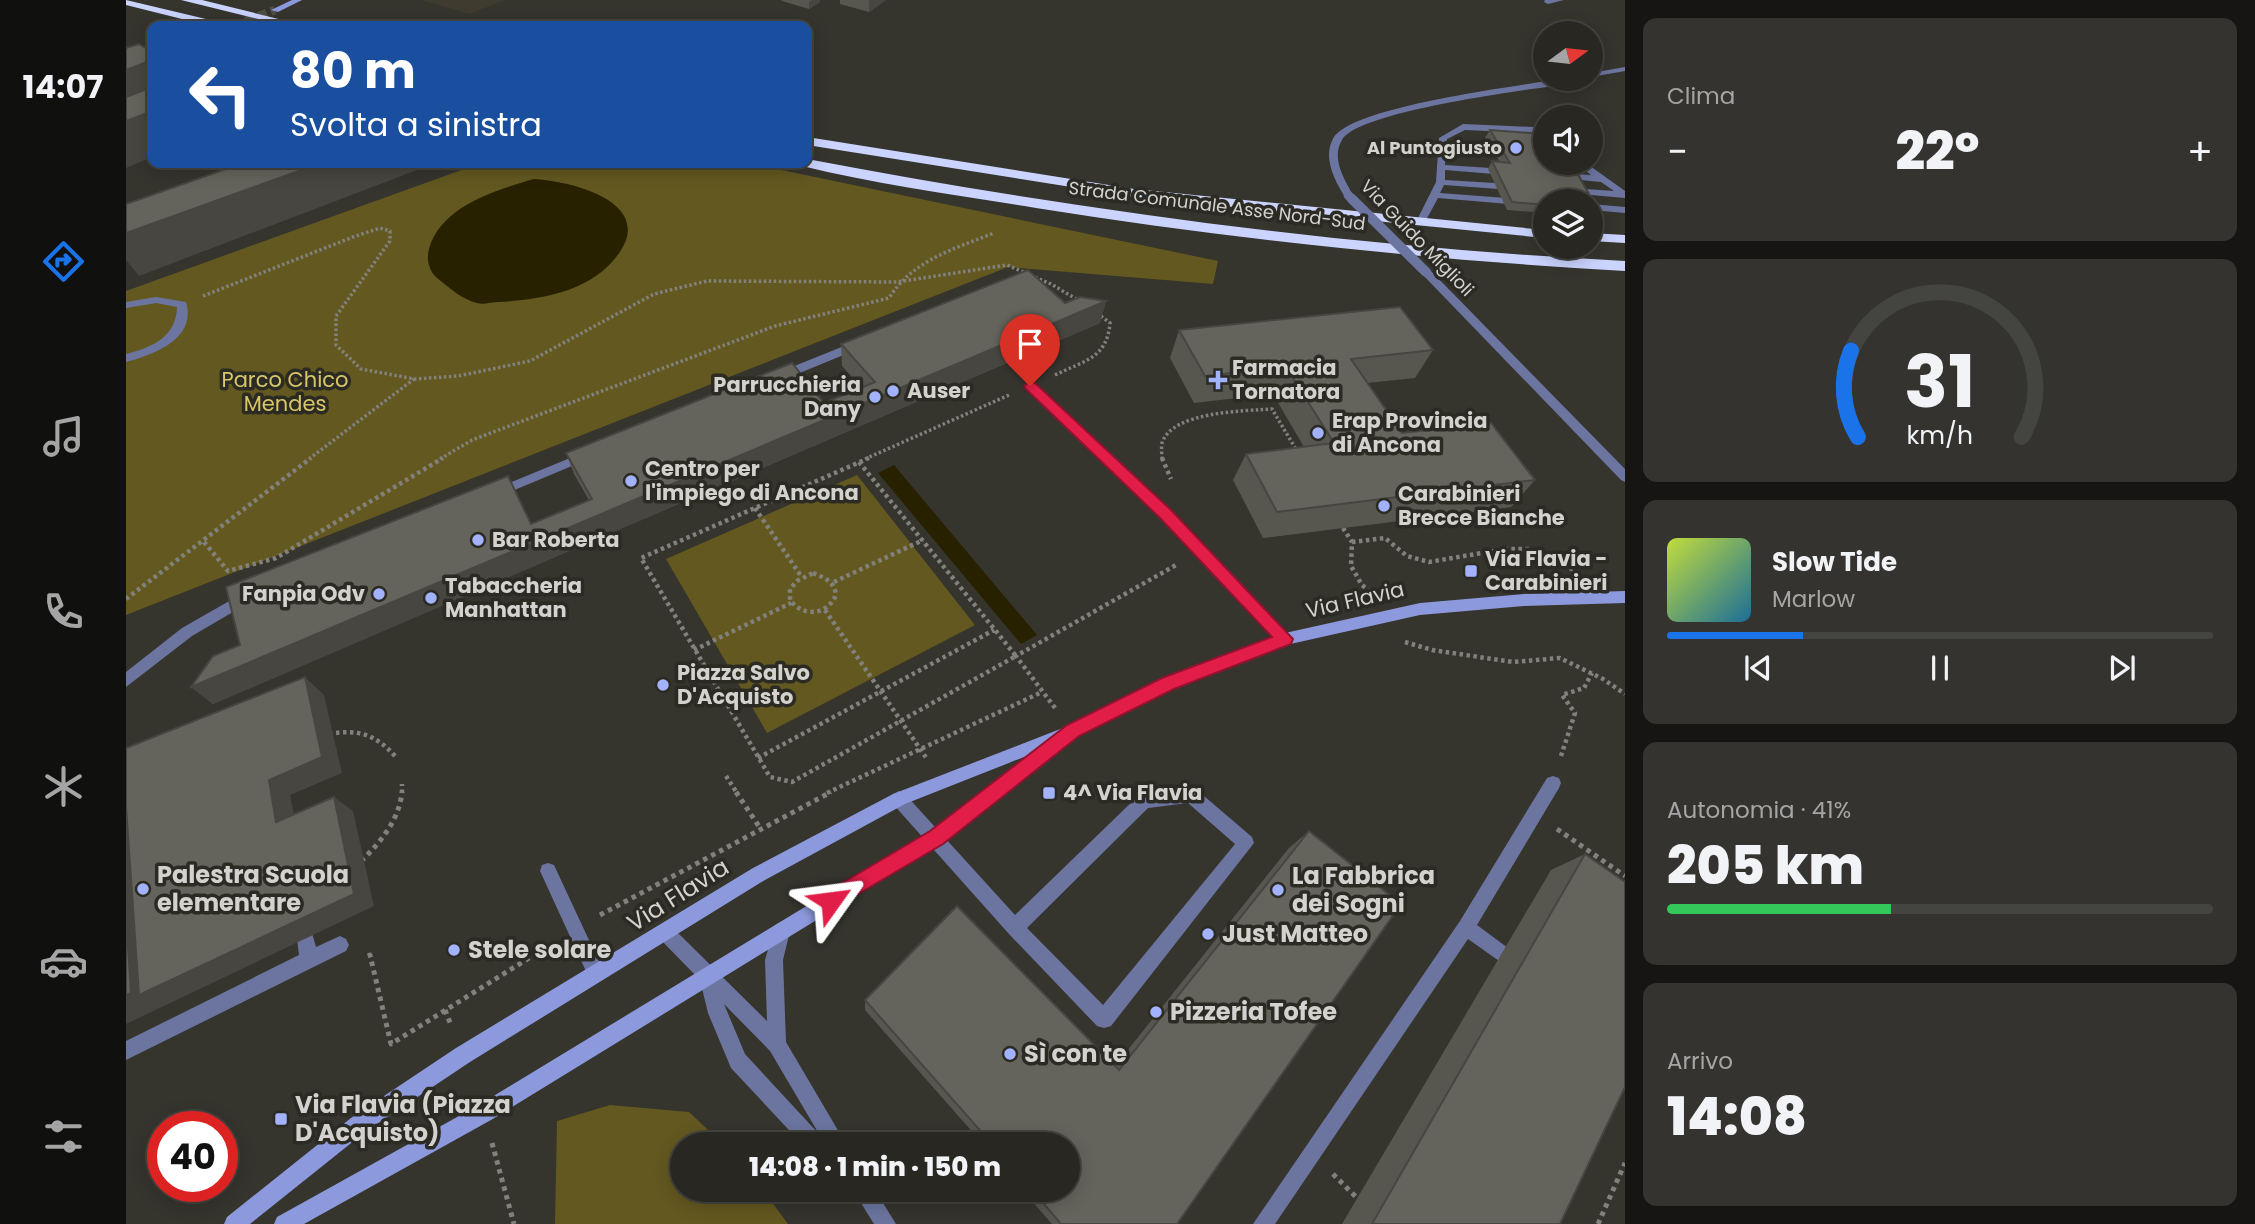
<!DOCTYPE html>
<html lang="it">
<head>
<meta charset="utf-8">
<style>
	body { margin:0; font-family:Poppins,sans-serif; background:#34332f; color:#f1f3f6; height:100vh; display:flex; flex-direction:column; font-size:26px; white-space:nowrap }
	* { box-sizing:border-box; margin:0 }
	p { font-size:23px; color:#a5a5a5 }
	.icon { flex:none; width:38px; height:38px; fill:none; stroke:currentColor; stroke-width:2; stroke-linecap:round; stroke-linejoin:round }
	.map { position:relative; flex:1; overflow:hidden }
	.sheet { display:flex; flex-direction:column; gap:18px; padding:18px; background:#161513; width:630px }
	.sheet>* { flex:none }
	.top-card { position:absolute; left:21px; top:21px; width:665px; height:147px; border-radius:14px; box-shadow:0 4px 18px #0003,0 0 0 2px #444440; background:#1a4fa0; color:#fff; overflow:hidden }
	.needle { width:46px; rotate:75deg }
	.fabs { position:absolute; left:1407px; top:21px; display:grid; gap:14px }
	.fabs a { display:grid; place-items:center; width:70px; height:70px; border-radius:50%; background:#282722; box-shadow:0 4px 18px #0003,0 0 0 2px #444440; font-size:35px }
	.speed { position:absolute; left:21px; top:1111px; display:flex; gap:14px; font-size:35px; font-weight:700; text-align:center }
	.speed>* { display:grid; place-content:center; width:91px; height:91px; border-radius:50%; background:#282722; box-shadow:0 4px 18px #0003,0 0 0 2px #444440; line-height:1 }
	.speed .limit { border:10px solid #d22; background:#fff; color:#111 }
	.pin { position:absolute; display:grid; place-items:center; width:60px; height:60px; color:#fff; margin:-72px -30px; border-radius:50% 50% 50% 0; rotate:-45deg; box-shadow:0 0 7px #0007 }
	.pin .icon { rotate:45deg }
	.me { position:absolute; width:77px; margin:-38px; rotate:59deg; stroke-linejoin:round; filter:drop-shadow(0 0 5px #0008) }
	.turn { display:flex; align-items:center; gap:24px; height:147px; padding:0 28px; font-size:32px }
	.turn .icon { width:91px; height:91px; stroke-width:2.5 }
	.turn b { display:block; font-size:49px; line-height:60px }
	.big { font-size:52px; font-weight:800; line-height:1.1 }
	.sheet .card { flex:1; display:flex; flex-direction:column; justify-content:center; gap:10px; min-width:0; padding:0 24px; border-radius:14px; background:#34332f }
	.sheet .dial { align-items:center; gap:0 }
	.dial svg { height:182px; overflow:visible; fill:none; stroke:#444440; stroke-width:7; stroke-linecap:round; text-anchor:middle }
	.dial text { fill:#f1f3f6; stroke:none }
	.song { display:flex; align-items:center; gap:21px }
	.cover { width:84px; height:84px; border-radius:10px; background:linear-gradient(135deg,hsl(70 70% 55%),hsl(200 70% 35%)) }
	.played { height:7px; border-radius:4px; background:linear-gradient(90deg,#1a73e8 25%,#444440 25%) }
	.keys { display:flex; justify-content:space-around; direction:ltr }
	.heat { display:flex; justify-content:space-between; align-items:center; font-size:38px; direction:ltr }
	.charge { height:10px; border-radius:5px; background:linear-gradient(90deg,#34c759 41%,#444440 0) }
	.trip { position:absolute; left:544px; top:1132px; width:410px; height:70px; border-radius:35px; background:#282722; box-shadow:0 4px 18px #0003,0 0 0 2px #444440; font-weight:800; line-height:70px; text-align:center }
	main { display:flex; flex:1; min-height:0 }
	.tab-bar { display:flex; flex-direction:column; width:126px; justify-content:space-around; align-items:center; background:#10100e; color:#a5a5a5 }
	.tab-bar .icon { width:49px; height:49px }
	.tab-bar .selected { color:#1a73e8 }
	.tab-bar b { font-size:32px; color:#f1f3f6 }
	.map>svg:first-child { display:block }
	.built { fill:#3f3c2f }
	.green { fill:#635820 }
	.water { fill:#282100 }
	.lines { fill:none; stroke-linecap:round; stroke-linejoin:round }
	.secondary-tunnel { stroke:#4d4c45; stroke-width:9; stroke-dasharray:9 4.5; stroke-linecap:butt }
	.path-far2 { stroke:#82817b; stroke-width:3.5; stroke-dasharray:2.5 2.5; stroke-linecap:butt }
	.path-far1 { stroke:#82817b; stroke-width:4.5; stroke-dasharray:3.5 3.5; stroke-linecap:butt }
	.path { stroke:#82817b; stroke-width:5; stroke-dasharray:4.5 4.5; stroke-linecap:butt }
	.lane { fill:#6c759f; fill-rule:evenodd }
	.street { fill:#6c759f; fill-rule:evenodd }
	.secondary { fill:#8c99dc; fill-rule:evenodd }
	.highway { fill:#cad4fe; fill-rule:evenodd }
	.street-bridge-far1 { stroke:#6c759f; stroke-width:9 }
	.street-bridge { stroke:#6c759f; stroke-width:10 }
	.wall { fill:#57564f }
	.shaded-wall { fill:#474640 }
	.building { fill:#65645c; stroke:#474640; stroke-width:2 }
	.route { fill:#e11d48; stroke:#92132f; stroke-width:2 }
	.poi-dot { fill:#a3b2fd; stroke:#2b2a23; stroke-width:2.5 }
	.labels { text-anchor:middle; stroke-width:7; stroke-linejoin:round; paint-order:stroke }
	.far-poi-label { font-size:18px; font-weight:bold; fill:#d3d2ce; stroke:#2b2a23; text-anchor:end }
	.far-street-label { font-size:18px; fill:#d3d2ce; stroke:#2b2a23 }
	.poi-label { font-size:21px; font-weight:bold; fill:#d3d2ce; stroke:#2b2a23; text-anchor:start }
	.park-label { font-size:21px; fill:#d7c567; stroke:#2b2a23 }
	.street-label { font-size:21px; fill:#d3d2ce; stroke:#2b2a23 }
	.near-poi-label { font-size:24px; font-weight:bold; fill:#d3d2ce; stroke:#2b2a23; text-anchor:start }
	.near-street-label { font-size:24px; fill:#d3d2ce; stroke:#2b2a23 }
</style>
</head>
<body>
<main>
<nav class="tab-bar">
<b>14:07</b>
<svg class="icon selected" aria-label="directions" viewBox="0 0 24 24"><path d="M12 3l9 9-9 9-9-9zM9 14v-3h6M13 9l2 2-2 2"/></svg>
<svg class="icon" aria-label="music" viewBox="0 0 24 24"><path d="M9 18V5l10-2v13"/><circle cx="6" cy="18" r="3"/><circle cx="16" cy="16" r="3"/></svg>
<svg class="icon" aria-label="phone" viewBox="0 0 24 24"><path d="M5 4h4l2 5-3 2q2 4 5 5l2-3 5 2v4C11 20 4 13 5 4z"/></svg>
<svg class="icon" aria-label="climate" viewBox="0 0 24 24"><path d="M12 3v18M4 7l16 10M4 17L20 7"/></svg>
<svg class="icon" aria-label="car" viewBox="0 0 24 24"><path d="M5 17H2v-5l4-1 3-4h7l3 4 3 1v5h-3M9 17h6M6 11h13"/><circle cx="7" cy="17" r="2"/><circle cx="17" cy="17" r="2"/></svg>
<svg class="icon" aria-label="filters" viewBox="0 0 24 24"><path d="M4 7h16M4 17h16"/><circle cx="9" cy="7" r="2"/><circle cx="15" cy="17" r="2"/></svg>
</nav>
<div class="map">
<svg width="1499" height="1224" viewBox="0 0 1499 1224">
	<rect width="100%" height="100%" fill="#35342d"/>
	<path class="built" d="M294 0H378L344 14Z"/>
	<path class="green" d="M332 163H622L1092 261 1087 284 882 267 0 615V291L341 168Z
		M731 475 849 625 641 733 540 559Z
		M484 1105 563 1112 597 1144H556V1190H637L662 1224H429L431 1121Z"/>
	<path class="water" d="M408 179C453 182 538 206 485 263 457 293 411 300 372 302 366 302 357 305 351 303 337 300 322 287 311 278 303 271 300 259 303 249 315 206 370 190 408 179Z
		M768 465 911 635 895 644 752 473Z"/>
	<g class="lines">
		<path class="secondary-tunnel" d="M107 26 149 10"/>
		<path class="path-far2" d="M77 296 227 237 254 228 264 231V241L210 316V345L235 369 289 379 332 376 404 361 528 294 581 281 771 282 881 265 925 284 952 300
			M929 375C957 361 981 359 984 323L971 313
			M183 459 288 379
			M314 459 346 440 649 326 763 298C787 260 828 249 868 233
			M739 459 883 395
			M1036 459C1036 455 1035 447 1036 443 1046 411 1119 411 1146 409L1171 451"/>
		<path class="path-far1" d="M1036 458 1045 479
			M733 462 890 656 666 782 644 777 515 558 743 458
			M629 508 675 576
			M1217 528 1226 542 1225 566 1236 585 1246 593
			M78 542 102 571 150 558 317 458
			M1226 542 1259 538 1281 556 1303 562 1379 549H1404L1450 571
			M687 573C699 578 708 581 710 595 701 615 678 618 664 600V589L671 581Z
			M708 582 797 540
			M0 599 185 458
			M699 610 801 759
			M1279 642 1306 650 1387 662 1434 658 1477 679 1499 694
			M568 650 665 603
			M929 708 890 656 1050 565
			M203 734C232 729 249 734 269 756
			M1435 756 1449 713 1436 695 1458 688 1466 673
			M632 758 868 630
			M600 776 611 793
			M276 793V784
			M701 793 916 692"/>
		<path class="path" d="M610 792 634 828
			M1431 829 1499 876
			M235 861C255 842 273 820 276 792
			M474 915 705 792
			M242 956 244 955 265 1044 424 945
			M319 1010 325 1025
			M366 1143 388 1224
			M1207 1174 1231 1198
			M1472 1224 1499 1163"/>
		<path class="lane" d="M1419 0H1438L1422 4 1418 2Z
			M1337 124 1408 127 1419 134V141L1406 133 1339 130 1321 139 1319 165 1380 169 1385 172 1380 175 1319 170V180L1386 184 1391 187 1386 190 1318 185 1314 193 1419 201V207L1312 198 1298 224H1292L1290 222 1310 182 1313 138Z
			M1450 163H1460L1499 191V198L1442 193 1440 191 1445 188 1488 191 1475 182 1432 178 1430 176 1435 173 1465 175Z
			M1465 204 1499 207V213L1465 210Z
			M733 340 739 344 737 347 659 379 655 380 649 376 651 373Z
			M904 382 908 383 1044 510 1164 635 1166 639 1164 643 1159 645 1154 643 1034 518 900 389V383Z
			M461 451 467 455 465 458 374 496H366L364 493 366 490Z
			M119 592 124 594 126 598 124 602 66 636 0 687V672L56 628Z
			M1427 776 1433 778 1435 783 1433 788 1351 925 1382 948 1385 954 1382 960 1376 963 1342 939 1149 1224H1127L1334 921 1421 778Z
			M1065 787 1071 790 1126 837 1128 843 985 1026 978 1028 971 1026 883 934 767 804 765 799 767 794 773 791 779 794 889 915 1012 796ZM1062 803 1109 844 977 1005 901 928 1022 808Z
			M180 930 186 933 190 947 214 936 220 939 223 945 220 951 0 1060V1041L173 955 171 939 174 933Z"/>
		<path class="street" d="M1499 67V71L1465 77V73Z
			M1434 79H1451C1438 87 1415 87 1399 90 1367 95 1230 114 1216 140 1205 158 1218 179 1227 195L1225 197H1219C1208 180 1196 156 1208 137 1229 106 1392 86 1434 79Z
			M1300 269 1304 270 1499 469V482L1495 480 1296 274V270Z
			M30 297 60 302C71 339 28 354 0 362V354C27 347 50 337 51 307L30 303 0 308V302Z
			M422 863 428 865 476 968 479 974 476 980 470 983 464 980 414 871 416 865Z
			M655 922 661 925 664 931 657 960 660 1042 720 1144H676L605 1068 582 1013 574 980 534 939 531 933 534 927 540 924 546 927 641 1021 639 960 649 925ZM598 1004 644 1051 693 1134 619 1054Z
			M727 1190H749L770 1224H748Z"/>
		<path class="secondary" d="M166 0H176L152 12 145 10Z
			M1499 591V603L1398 606 1294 615 1160 645 1047 689 943 740 940 745 816 843 365 1120 178 1224H148L151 1217 351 1106 804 831 903 755 779 804 639 880 344 1062 239 1132 124 1224H98L101 1217 225 1118 330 1048 627 868 767 794 942 726 1037 679 1159 633 1294 603 1398 594Z"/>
		<path class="highway" d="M0 0 101 24 103 26H84L0 5Z
			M55 0H76L181 26H161Z
			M681 137 1008 189 1419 230V238L1008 197 681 145Z
			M681 159C951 210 1224 247 1499 261V271C1304 260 1103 239 910 208 832 195 753 185 676 166L674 163H681Z
			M1465 233 1499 235V243L1465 241Z"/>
		<path class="street-bridge-far1" d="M1222 195 1228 201"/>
		<path class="street-bridge" d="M1226 199 1300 272"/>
	</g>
	<path class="wall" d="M655 0H694V2L683 9 656 1Z
		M714 0H760L743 12 714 4Z
		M1364 130 1417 134 1419 138V163H1428L1430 166 1448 167 1471 209 1466 217 1465 216V201H1419V213L1381 210 1362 169 1366 161 1374 162 1359 138Z
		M980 301 974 323 87 704 65 687 406 524 463 500 448 474 440 453 698 403 735 387 716 366 715 344 939 303Z
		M1053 330 1307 350 1289 378 1241 383 1276 433 1409 480 1385 507 1137 538 1107 480 1120 454 1178 447 1147 394 1068 403 1044 358Z
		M1183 831 1051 1224H926L896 1190H942V1144H857L739 1010V1000L989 1066 1163 848Z
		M1459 854 1434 1224H1216L1425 870Z"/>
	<path class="shaded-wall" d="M686 0H694V2L683 9V2Z
		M743 0H760L743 12Z
		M26 60V104L0 114V70Z
		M26 111V157L0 168V121Z
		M195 163H303L304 165 13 276 0 260V233Z
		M980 301 974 323 87 704 65 687Z
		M179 677 198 695 216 773 164 795 172 836 150 822 143 780Z
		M0 752 41 982 208 797 227 811 248 906 0 1024Z"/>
	<path class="building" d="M13 44 26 52V60L0 70V48Z
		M26 87V111L0 121V97Z
		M1364 130 1417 134 1419 138V163H1428L1430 166 1448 167 1471 209 1465 208V201H1419V205L1386 202 1366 161 1384 163Z
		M117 163H195L0 233V204Z
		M902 270 939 303 954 297 980 301 65 687 87 656 114 645 100 587 382 476 405 524 466 499 440 453 666 363 698 403 749 382 715 344Z
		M1274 307 1307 350 1225 359 1276 433 1365 423 1409 480 1151 512 1120 454 1208 443 1160 367 1079 376 1053 330Z
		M179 677 196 757 143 780 150 822 208 797 228 894 13 995 0 806V748Z
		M1183 831 1275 904 1051 1224H935L906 1190H942V1144H866L739 1000 831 906 993 1070Z
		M1459 854 1499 882V1087L1434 1224H1246Z
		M0 917 5 993 0 995Z"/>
	<path class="route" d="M904 381 909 383 1045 510 1167 639 1165 644 1048 689 953 736 817 844 705 910 698 908 695 901 698 894 804 831 941 725 1036 678 1146 637 1034 518 900 389 898 386Z"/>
	<g class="poi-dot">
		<circle cx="1390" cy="148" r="7"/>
		<path d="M1088.5 369.5h7v7h7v7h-7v7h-7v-7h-7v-7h7z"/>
		<circle cx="767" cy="391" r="7"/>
		<circle cx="749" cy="397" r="7"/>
		<circle cx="1192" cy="433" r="7"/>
		<circle cx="505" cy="481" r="7"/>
		<circle cx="1258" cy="506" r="7"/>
		<circle cx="352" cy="540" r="7"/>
		<rect x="1338" y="564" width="14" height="14" rx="3.5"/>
		<circle cx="253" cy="594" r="7"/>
		<circle cx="305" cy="598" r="7"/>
		<circle cx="537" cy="685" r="7"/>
		<rect x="916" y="786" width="14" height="14" rx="3.5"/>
		<circle cx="17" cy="889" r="7"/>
		<circle cx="1152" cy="890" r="7"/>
		<circle cx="1082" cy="934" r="7"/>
		<circle cx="328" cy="950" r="7"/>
		<circle cx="1030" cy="1012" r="7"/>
		<circle cx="884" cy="1054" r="7"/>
		<rect x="148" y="1112" width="14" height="14" rx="3.5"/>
	</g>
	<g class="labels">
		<g class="far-poi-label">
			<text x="1376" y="154">Al Puntogiusto</text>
		</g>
		<g class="far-street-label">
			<text transform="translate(1091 206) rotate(7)" y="6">Strada Comunale Asse Nord-Sud</text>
			<text transform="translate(1291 238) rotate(46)" y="6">Via Guido Miglioli</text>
		</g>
		<g class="poi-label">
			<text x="1106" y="375">Farmacia<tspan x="1106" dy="24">Tornatora</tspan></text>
			<text x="735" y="392" text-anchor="end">Parrucchieria<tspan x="735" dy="24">Dany</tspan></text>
			<text x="781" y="398">Auser</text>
			<text x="1206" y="428">Erap Provincia<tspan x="1206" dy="24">di Ancona</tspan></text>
			<text x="519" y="476">Centro per<tspan x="519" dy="24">l'impiego di Ancona</tspan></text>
			<text x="1272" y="501">Carabinieri<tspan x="1272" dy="24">Brecce Bianche</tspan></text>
			<text x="366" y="547">Bar Roberta</text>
			<text x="1359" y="566">Via Flavia -<tspan x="1359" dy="24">Carabinieri</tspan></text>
			<text x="319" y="593">Tabaccheria<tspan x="319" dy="24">Manhattan</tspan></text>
			<text x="239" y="601" text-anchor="end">Fanpia Odv</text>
			<text x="551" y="680">Piazza Salvo<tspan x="551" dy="24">D'Acquisto</tspan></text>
			<text x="937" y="800">4^ Via Flavia</text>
		</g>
		<g class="park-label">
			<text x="159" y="387">Parco Chico<tspan x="159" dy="24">Mendes</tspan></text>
		</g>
		<g class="street-label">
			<text transform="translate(1229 600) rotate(-13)" y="7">Via Flavia</text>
		</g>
		<g class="near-poi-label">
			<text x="31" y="883">Palestra Scuola<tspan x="31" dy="28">elementare</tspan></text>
			<text x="1166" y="884">La Fabbrica<tspan x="1166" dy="28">dei Sogni</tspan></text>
			<text x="1096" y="942">Just Matteo</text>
			<text x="342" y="958">Stele solare</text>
			<text x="1044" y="1020">Pizzeria Tofee</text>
			<text x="898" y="1062">Sì con te</text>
			<text x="169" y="1113">Via Flavia (Piazza<tspan x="169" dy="28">D'Acquisto)</tspan></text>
		</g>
		<g class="near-street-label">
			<text transform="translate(552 895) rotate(-32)" y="8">Via Flavia</text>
		</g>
	</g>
</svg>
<div class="fabs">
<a><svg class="needle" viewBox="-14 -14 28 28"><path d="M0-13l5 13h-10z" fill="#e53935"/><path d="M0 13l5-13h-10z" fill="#a5a5a5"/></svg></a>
<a><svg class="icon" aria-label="sound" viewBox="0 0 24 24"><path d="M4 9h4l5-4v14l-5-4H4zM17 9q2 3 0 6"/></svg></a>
<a><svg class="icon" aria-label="layers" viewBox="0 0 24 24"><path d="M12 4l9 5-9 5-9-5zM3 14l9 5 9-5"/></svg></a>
</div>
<div class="speed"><div class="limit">40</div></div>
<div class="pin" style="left:904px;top:386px;background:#d93025"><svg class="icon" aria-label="arrive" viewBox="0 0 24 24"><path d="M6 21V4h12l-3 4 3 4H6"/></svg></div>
<svg class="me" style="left:705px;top:901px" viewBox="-20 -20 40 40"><path d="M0-17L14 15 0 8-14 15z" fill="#e11d48" stroke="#fff" stroke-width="4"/></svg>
<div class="trip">14:08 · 1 min · 150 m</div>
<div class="top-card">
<div class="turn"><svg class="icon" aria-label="left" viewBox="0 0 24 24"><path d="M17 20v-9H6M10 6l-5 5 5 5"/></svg><div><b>80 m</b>Svolta a sinistra</div></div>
</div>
</div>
<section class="sheet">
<div class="card"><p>Clima</p>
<div class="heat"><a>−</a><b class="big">22°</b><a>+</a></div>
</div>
<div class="card dial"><svg viewBox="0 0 100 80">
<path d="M14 69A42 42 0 1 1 86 69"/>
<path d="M14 69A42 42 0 0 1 11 31" stroke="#1a73e8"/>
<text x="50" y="56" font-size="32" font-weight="700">31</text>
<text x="50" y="72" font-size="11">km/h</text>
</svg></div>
<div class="card">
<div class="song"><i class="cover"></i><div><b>Slow Tide</b><p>Marlow</p></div></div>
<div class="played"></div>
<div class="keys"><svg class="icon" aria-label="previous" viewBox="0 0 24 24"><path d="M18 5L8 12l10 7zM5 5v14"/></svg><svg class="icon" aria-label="pause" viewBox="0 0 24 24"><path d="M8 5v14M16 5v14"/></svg><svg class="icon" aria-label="next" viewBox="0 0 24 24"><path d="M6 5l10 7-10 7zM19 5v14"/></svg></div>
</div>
<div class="card"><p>Autonomia · 41%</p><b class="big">205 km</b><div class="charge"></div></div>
<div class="card"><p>Arrivo</p><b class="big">14:08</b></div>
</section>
</main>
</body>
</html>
